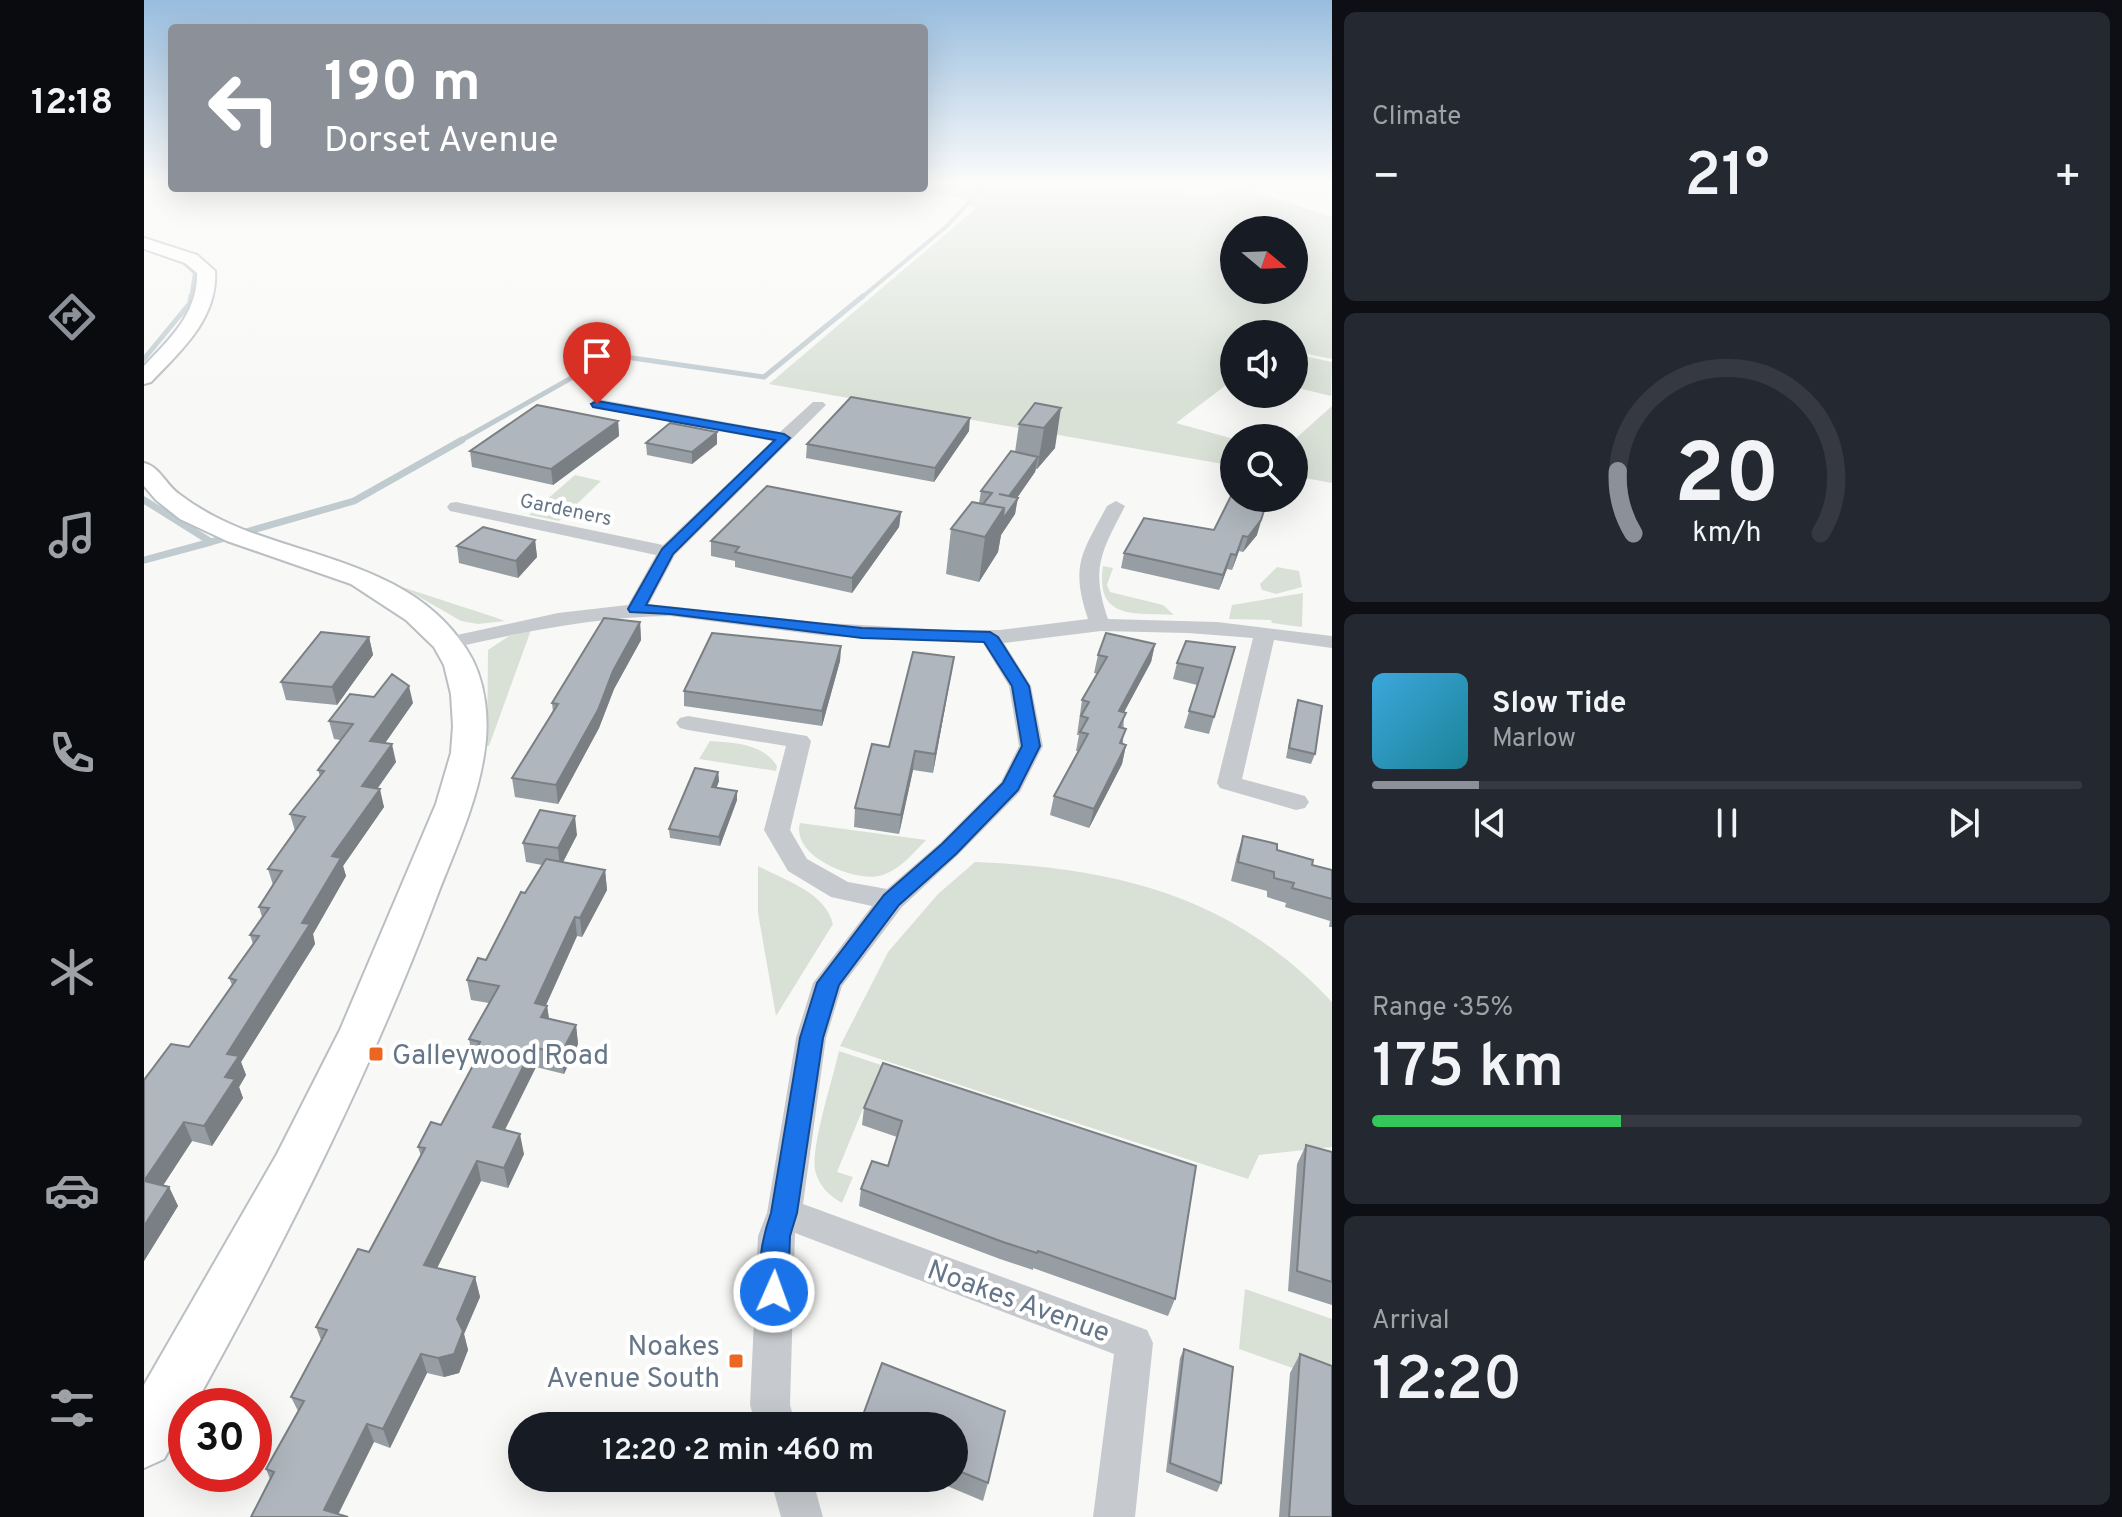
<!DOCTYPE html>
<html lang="en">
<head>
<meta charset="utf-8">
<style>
	body { margin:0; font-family:Overpass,sans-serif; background:#242831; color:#f1f3f6; height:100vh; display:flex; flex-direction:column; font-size:30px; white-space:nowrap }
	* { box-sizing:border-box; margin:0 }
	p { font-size:26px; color:#9ea1a6 }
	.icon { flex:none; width:44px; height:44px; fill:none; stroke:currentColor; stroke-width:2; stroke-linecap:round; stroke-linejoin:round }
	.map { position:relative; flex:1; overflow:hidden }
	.details { display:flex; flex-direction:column; gap:12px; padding:12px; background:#0d0f14; width:790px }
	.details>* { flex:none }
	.guide { position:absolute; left:24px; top:24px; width:760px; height:168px; border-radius:8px; box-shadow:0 8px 32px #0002; background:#8c9099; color:#fff; overflow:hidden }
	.needle { width:52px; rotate:109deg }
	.controls { position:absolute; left:1076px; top:216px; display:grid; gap:16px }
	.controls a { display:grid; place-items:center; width:88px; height:88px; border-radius:50%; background:#171b24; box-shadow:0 8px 32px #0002; font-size:40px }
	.speed { position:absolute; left:24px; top:1388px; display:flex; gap:16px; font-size:40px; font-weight:700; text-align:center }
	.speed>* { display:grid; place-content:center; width:104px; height:104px; border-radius:50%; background:#171b24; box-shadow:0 8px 32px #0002; line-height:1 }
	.speed .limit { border:12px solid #d22; background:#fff; color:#111 }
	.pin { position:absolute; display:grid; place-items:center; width:68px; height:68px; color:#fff; margin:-82px -34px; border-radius:50% 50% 50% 0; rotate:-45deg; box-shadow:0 0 8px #0007 }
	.pin .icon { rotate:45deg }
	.me { position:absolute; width:88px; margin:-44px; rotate:2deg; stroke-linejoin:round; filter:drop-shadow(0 0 6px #0008) }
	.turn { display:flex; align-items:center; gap:28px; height:168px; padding:0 24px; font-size:36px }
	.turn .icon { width:104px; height:104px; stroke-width:2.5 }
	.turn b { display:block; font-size:56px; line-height:68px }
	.big { font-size:60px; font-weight:600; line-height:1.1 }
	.details .widget { flex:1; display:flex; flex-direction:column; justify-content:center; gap:12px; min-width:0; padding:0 28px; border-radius:12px; background:#242831 }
	.details .dial { align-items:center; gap:0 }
	.dial svg { height:208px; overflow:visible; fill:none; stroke:#363941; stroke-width:7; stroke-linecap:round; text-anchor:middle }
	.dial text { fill:#f1f3f6; stroke:none }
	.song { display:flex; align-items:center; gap:24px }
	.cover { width:96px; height:96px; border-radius:12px; background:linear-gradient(135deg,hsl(200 70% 55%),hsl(190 70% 35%)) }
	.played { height:8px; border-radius:4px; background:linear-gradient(90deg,#8c9099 15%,#363941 15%) }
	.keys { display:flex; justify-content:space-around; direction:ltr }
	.heat { display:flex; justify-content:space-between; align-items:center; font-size:44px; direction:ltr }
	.charge { height:12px; border-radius:6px; background:linear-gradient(90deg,#34c759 35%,#363941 0) }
	.trip { position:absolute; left:364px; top:1412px; width:460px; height:80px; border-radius:40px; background:#171b24; box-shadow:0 8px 32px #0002; font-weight:600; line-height:80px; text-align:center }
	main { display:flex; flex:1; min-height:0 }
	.menu { display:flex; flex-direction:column; width:144px; justify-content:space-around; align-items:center; background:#090b0e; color:#9ea1a6 }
	.menu .icon { width:56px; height:56px }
	.menu .current { color:#8c9099 }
	.menu b { font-size:36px; color:#f1f3f6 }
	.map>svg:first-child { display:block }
	.green { fill:#d9e1d7; fill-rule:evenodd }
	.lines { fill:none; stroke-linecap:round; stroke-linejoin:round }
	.stream-far2 { stroke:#c0cbd0; stroke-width:4 }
	.stream-far1 { stroke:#c0cbd0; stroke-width:5 }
	.stream { stroke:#c0cbd0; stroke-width:7 }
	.secondary-casing { stroke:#babfc4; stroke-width:4 }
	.street { fill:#c6c9ce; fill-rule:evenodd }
	.secondary { fill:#fff; fill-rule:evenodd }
	.wall { fill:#969da3 }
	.shaded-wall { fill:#7a7f84 }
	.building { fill:#afb6bd; stroke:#7a7f84; stroke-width:2 }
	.route { fill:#1a73e8; stroke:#114b97; stroke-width:2 }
	.poi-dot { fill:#ed6621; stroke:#fff; stroke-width:3 }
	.labels { text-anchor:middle; stroke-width:8; stroke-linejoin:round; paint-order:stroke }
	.far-street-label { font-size:20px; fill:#667689; stroke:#fff }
	.near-poi-label { font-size:28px; fill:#667689; stroke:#fff; text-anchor:start }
	.near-street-label { font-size:28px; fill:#667689; stroke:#fff }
</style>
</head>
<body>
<main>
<nav class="menu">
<b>12:18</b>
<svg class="icon current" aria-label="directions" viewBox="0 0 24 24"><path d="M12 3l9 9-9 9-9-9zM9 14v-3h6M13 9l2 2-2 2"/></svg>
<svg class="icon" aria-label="music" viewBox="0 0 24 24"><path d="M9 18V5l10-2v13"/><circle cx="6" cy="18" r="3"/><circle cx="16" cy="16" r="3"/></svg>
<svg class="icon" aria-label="phone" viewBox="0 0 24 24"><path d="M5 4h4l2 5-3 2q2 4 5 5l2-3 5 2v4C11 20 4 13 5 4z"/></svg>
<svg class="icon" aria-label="climate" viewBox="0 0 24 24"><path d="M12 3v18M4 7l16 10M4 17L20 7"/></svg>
<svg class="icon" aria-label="car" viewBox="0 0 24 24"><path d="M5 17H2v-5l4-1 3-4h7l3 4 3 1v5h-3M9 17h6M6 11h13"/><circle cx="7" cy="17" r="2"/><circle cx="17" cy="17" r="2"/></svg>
<svg class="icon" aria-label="filters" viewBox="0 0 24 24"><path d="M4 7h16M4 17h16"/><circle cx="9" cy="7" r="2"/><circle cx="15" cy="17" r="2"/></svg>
</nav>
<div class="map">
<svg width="1188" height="1517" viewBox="0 0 1188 1517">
	<rect width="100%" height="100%" fill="#f8f9f6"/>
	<path class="green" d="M780 184H881L933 189 937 185 976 184 1041 189 1040 194 1070 196 1090 185 1188 217V359L1150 351V334H1090V379L1032 423 1090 439V466L625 384 831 209 821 200 802 196 706 188H780ZM1090 230H1150V290H1090Z
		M1150 354 1188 362 1187 396 1150 387Z
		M1188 406V483L1150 476V440Z
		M431 475 457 481 415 521 385 515Z
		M959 566 969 568 963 585 966 592 1019 605 1030 615C990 613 951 620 959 566Z
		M1133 567 1155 571 1158 587 1132 594 1118 590 1116 584Z
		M258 587 347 616 361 621 334 624 317 621Z
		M1159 593 1158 627 1128 623 1127 620 1085 619 1088 605Z
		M387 630 345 746H343L344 650 365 636Z
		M566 741C591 743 618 743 633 766L632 771 555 759Z
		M656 823 782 840C768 854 758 868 739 875 714 884 646 857 656 823Z
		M831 862C972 868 1088 895 1188 1002V1147L1115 1155 1104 1179 696 1046 744 952 794 894Z
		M614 866C640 880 681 892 689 924L632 1016 614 913Z
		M695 1051 737 1065 693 1172 709 1177 698 1203C684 1195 675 1186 671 1170 667 1146 689 1078 695 1051Z
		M1101 1289 1188 1319V1382L1095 1349Z"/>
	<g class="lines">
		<path class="stream-far2" d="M34 257 51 273 47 298
			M717 298 803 226 842 184"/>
		<path class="stream-far1" d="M0 359 46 303 47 296
			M314 442 468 355 620 377 719 296"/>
		<path class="stream" d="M0 500 67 542 0 560
			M67 542 210 501 318 440"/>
		<g class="secondary-casing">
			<path id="secondary" d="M0 238 53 255 71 271C74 318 37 351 7 382L0 384V366C26 339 54 313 53 273L41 263 0 249Z
				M0 463C16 467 22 485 35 494 55 509 75 520 98 529 178 560 273 571 323 650 342 679 346 721 340 755 332 807 308 856 290 904 224 1078 140 1244 50 1406H42V1420L20 1459 0 1468V1385L133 1154 196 1030 292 804 307 753 309 726 307 694 300 665 290 647 262 620 207 584 83 541 36 519 12 500 0 486Z"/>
		</g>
		<path class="street" d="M453 399 636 432 669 402H679L682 405 531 555 505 604 683 623 802 630H856L944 619C926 565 938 553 963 506L972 501 981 506C958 551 946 568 964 619L1073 622 1188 636V648L1130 640 1098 779 1161 796 1165 802 1161 808 1152 810 1076 788 1073 783 1109 638 1044 633 957 631 860 643 887 686 899 746 876 792 814 855 758 907 698 986 682 1038 659 1204 1003 1330 1009 1343 991 1517H949L970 1354 651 1233 646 1405 652 1426H612L606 1405 614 1236 623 1213 652 1038 669 983 728 906 687 897 644 871 620 830 642 746 544 730 536 728 532 723 536 718 544 716 663 736 667 741 646 830 663 859 704 882 743 889 796 843 857 782 875 746 865 686 839 643 683 636 526 616C450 617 378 632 304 649L296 648 293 643 296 638 304 637 414 613 484 605 512 555 306 511 303 507 306 503 312 502 519 545 628 441 448 407V401Z
			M626 1478H668L679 1517H637Z"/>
		<use href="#secondary" class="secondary"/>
	</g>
	<path class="wall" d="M891 403 911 448 893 469H892L891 472 873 498 871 514 857 535 854 552 835 582 802 574 807 529 835 503 837 491 871 452 875 424Z
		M474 421 475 436 409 485 328 467 326 451Z
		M825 431 790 482 662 458 663 444Z
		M573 432V444L548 464 503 455 502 443Z
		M757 512 755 527 708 593 591 567V561L567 556V541Z
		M1070 530 1113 535 1099 552 1095 551 1088 570 1083 569 1075 590 977 568 980 553Z
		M391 540 393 557 374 578 315 563 313 546Z
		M496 622 497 640 470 689 455 728 414 804 371 797 368 778 409 712 408 703Z
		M225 637 229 655 193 705 142 700 137 682Z
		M1011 644 1007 662 980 712 979 744 982 745 978 764 945 828 906 815 910 796 934 751H932L935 735H933L938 700 954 674 950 673 954 655Z
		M697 646 696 661 678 726 540 706V691Z
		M1091 647 1065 734 1040 728 1053 685 1029 679 1033 663Z
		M810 657 789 773 769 770 755 834 710 827 711 808 745 747Z
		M1154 700 1171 754 1167 764 1142 758 1151 710Z
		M269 703 241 743 252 762 233 788 240 807 199 866 202 876 169 934 171 944 97 1062 102 1075 95 1087 99 1098 68 1146 48 1141 19 1185 25 1187 34 1206 0 1261V1080L45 1047 88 985 85 978 109 944 106 935 118 917 115 907 129 885 124 869 151 831 146 814 176 776 174 770 197 740 190 739 185 721Z
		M574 772 575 781 572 788 593 800 576 846 526 838 525 829Z
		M433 835 419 862 461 870 463 890 438 937 433 936 402 1005 403 1006 405 1018 432 1025 434 1044 420 1074 392 1067 361 1130 380 1154 364 1188 337 1181 293 1268 331 1277 336 1297 320 1334 324 1350 315 1373 300 1377 283 1373 246 1448 230 1442 107 1517 126 1479 122 1469 154 1411 147 1397 177 1340 172 1327 225 1252 277 1156 274 1147 297 1125 328 1066 327 1059 328 1056 325 1039 345 1003 327 1000 323 980 342 960 398 865 382 862 379 843Z
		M1099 836 1168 865 1188 870V927H1185L1186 921 1141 907 1142 903 1123 897V891L1087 881 1093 855Z
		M739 1063 1031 1299 1024 1316 889 1268V1270L856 1259 715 1206 717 1189 744 1166 753 1137 718 1125 720 1108Z
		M1162 1145 1188 1152V1305L1144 1291 1153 1164Z
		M1040 1349 1077 1483 1073 1492 1022 1472 1036 1358Z
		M1156 1354 1188 1517H1135L1146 1373Z
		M810 1426 844 1483 839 1501 784 1478H810Z"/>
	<path class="shaded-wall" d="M917 408 911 448 893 469 900 428Z
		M826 418 825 431 790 482 791 468Z
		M474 421 475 436 409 485 407 469Z
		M573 432V444L548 464V452Z
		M894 457 891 472 863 512 865 496Z
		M874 498 871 514 857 535 854 552 835 582 841 537 860 508Z
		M1124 498 1113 535 1099 552 1104 537Z
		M757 512 755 527 708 593V578Z
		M1099 536 1095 551 1088 570 1092 555Z
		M391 540 393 557 374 578 372 561Z
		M1087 554 1083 569 1075 590 1079 575Z
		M496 622 497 640 470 689 455 728 414 804 412 785 469 671Z
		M225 637 229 655 193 705 188 687Z
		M1011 644 1007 662 971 729 975 711Z
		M697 646 696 661 678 726V711Z
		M810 657 807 675 789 773 791 754Z
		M265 686 269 703 230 759 226 741Z
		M248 744 252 762 222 805 218 786Z
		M982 745 978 764 945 828 950 809Z
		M771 751 769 770 755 834 757 815Z
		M574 772 575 781 569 797 568 787Z
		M236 789 240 807 199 866 202 876 169 934 171 944 97 1062 102 1075 95 1087 99 1098 68 1146 60 1126 81 1077 83 1054 158 923 188 856Z
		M593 791V800L576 846 575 837Z
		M431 816 433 835 416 868 414 848Z
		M461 870 463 890 438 937 436 918Z
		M431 917 433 936 394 1023 391 1003Z
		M403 1006 406 1026 397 1017Z
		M432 1025 434 1044 420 1074 417 1054Z
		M389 1047 392 1067 352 1147 349 1127Z
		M40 1122 48 1141 9 1201 0 1181Z
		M376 1134 380 1154 364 1188 360 1168Z
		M333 1161 337 1181 285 1284 280 1265Z
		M25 1187 34 1206 0 1261V1226Z
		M331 1277 336 1297 320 1334 324 1350 315 1373 300 1377 294 1358Z
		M277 1354 283 1373 246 1448 239 1429Z
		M223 1424 230 1442 193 1517 180 1510Z"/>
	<path class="building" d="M707 397 826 418 791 468 663 444Z
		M891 403 917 408 900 428 875 424Z
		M393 405 474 421 407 469 326 451Z
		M526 423 573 432 548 452 502 443Z
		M867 451 894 457 865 496 855 494 874 498 859 519 860 508 839 504 848 493 837 491Z
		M623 486 757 512 708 578 591 552 595 547 567 541Z
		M1090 490V498H1124L1117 520 1104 537 1099 536 1092 555 1087 554 1079 575 980 553 1000 518 1070 530Z
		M828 502 860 508 841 537 807 529Z
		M339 527 391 540 372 561 313 546Z
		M460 618 496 622 469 671 454 710 412 785 368 778 414 704 408 703Z
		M177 632 225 637 188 687 137 682Z
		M568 633 697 646 678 711 540 691Z
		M962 633 1011 644 975 711 982 713 975 727 982 729 976 743 982 745 950 809 910 796 944 734 936 732 944 718 937 716 945 702 938 700 963 657 954 655Z
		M1042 641 1091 647 1070 717 1045 711 1059 668 1033 663Z
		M769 652 810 657 791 754 771 751 757 815 711 808 728 744 745 747Z
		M248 674 265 686 226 741 248 744 218 786 236 789 188 856 197 858 158 923 166 924 83 1054 95 1056 81 1077 91 1079 60 1126 40 1122 0 1181V1080L27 1044 45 1047 92 980 85 978 115 936 106 935 125 908 115 907 138 871 124 869 161 817 146 814 180 771 174 770 209 724 185 721 206 694 230 697Z
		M1154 700 1178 706 1171 754 1145 748Z
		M551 768 574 772 568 787 593 791 575 837 525 829Z
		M396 810 431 816 414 848 379 843Z
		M1099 836 1133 844V850L1169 860 1168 865 1188 870V899L1148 888 1150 883 1130 878V872L1094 862Z
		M402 859 461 870 436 918 431 917 391 1003 403 1006 397 1017 432 1025 417 1054 389 1047 349 1127 376 1134 360 1168 333 1161 280 1265 331 1277 313 1319 319 1331 310 1354 294 1358 277 1354 239 1429 223 1424 180 1510 204 1517H107L130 1472 122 1469 160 1401 147 1397 183 1330 172 1327 214 1249 225 1252 281 1148 274 1147 287 1122 297 1125 332 1060 327 1059 336 1042 325 1039 355 986 323 980 334 958 342 960 377 892 381 893Z
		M739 1063 1052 1166 1031 1299 894 1251 893 1253 859 1242 717 1189 728 1161 744 1166 758 1121 720 1108Z
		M1162 1145 1188 1152V1282L1153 1271Z
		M0 1181 25 1187 0 1226Z
		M1040 1349 1089 1367 1077 1483 1026 1463Z
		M1156 1354 1188 1366V1517H1145Z
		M738 1363 861 1411 844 1483 810 1469V1426H715Z"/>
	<linearGradient id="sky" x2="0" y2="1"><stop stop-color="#98bdde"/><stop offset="0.46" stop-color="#fcfcfb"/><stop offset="1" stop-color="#fcfcfb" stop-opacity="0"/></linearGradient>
	<rect width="1188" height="396" fill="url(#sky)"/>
	<path class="route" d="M453 401 640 434 646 438 529 554 502 605 718 628 846 632 854 637 885 686 896 746 874 790 812 854 755 905 695 985 679 1038 653 1213 646 1236 644 1292 640 1302 630 1306 621 1302C610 1277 618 1238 627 1213L656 1038 673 983 740 895 798 844 859 783 878 746 868 686 840 642 718 638 526 614 486 612 484 609 518 549 631 440 449 407 447 404Z"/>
	<g class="poi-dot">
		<rect x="224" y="1046" width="16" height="16" rx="4"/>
		<rect x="584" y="1353" width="16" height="16" rx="4"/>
	</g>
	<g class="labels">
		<g class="far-street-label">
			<text transform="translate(422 509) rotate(12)" y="7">Gardeners</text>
		</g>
		<g class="near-poi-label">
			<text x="248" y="1064">Galleywood Road</text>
			<text x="576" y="1355" text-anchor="end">Noakes<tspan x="576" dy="32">Avenue South</tspan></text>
		</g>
		<g class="near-street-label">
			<text transform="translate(875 1300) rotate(20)" y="10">Noakes Avenue</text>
		</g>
	</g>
</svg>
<div class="controls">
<a><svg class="needle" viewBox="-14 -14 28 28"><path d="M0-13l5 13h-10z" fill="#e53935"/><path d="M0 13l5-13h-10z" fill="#9ea1a6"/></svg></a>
<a><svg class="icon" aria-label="sound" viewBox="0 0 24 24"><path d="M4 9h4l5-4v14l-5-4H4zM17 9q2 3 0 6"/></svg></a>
<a><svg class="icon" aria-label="search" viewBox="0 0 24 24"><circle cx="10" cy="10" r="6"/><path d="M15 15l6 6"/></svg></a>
</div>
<div class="speed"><div class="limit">30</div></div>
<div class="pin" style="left:453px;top:404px;background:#d93025"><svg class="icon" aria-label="arrive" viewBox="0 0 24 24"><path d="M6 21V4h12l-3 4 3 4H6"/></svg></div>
<svg class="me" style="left:630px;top:1292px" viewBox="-20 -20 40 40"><circle r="17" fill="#1a73e8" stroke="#fff" stroke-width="3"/><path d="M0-11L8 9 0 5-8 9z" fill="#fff"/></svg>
<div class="trip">12:20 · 2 min · 460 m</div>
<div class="guide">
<div class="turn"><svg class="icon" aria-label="left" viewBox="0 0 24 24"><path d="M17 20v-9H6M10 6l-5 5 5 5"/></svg><div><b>190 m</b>Dorset Avenue</div></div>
</div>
</div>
<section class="details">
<div class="widget"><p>Climate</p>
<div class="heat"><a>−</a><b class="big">21°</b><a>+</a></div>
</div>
<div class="widget dial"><svg viewBox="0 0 100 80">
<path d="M14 69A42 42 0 1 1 86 69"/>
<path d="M14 69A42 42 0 0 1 8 45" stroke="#8c9099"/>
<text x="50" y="56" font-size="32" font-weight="700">20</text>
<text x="50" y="72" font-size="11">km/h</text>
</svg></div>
<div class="widget">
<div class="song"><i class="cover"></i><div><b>Slow Tide</b><p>Marlow</p></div></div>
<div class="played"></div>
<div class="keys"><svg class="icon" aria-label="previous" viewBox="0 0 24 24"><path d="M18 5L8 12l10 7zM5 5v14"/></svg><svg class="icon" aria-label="pause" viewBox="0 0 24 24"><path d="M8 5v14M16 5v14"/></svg><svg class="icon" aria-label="next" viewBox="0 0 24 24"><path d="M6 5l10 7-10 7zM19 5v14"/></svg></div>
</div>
<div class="widget"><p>Range · 35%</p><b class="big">175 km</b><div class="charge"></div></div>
<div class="widget"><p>Arrival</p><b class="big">12:20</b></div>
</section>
</main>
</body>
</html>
